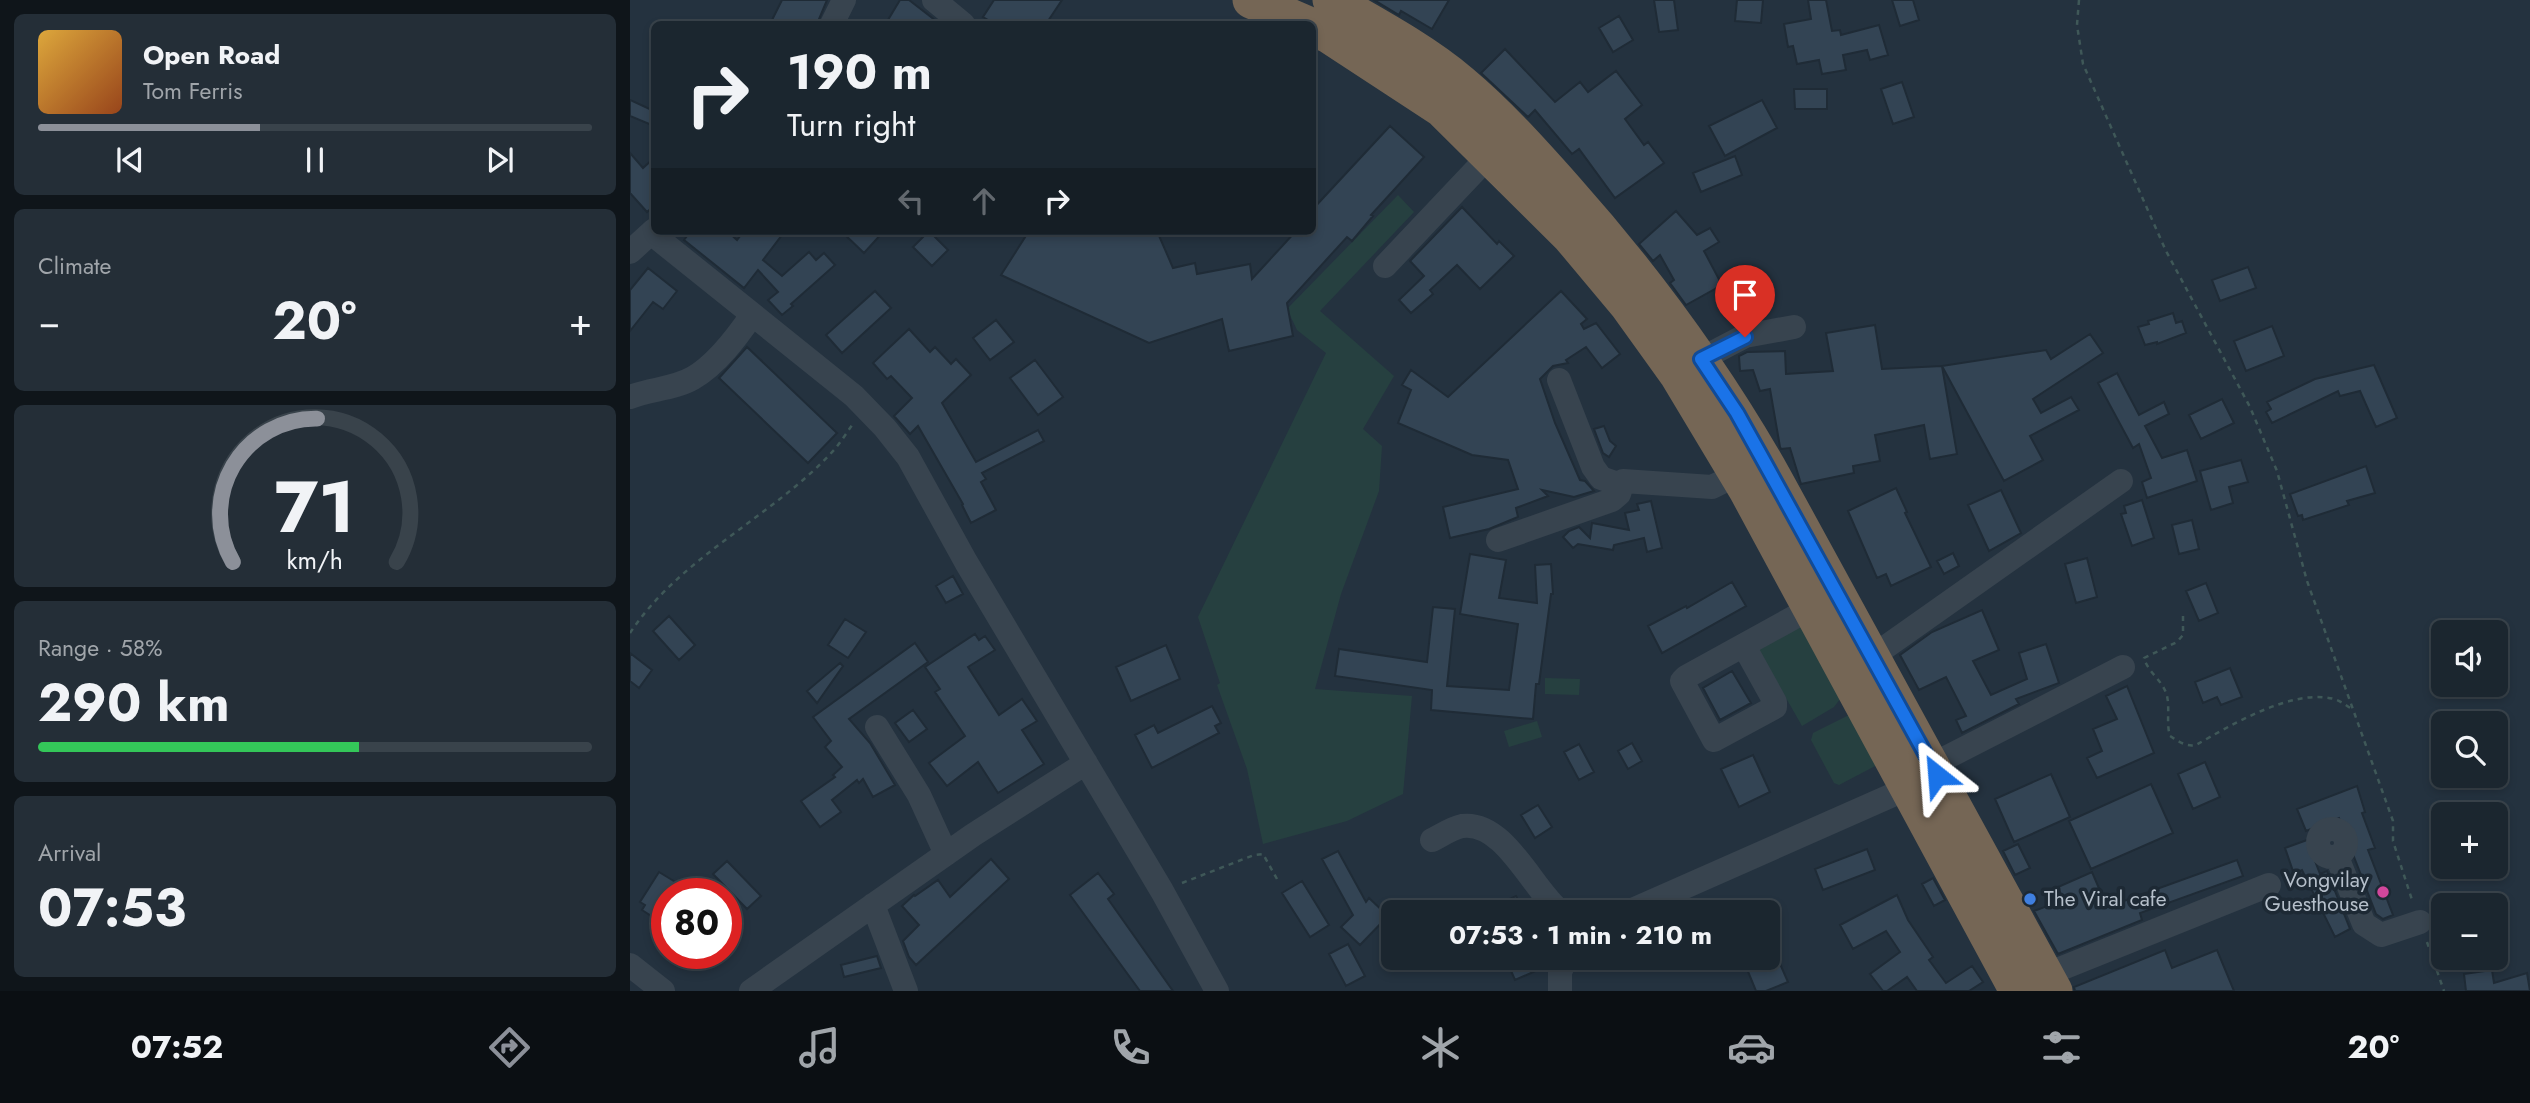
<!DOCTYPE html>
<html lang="en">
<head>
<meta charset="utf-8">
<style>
	body { margin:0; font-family:Jost,sans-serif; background:#242e37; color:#f1f3f6; height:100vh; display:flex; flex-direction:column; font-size:26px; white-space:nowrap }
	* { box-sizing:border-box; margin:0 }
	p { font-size:23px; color:#a0a5aa }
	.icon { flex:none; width:38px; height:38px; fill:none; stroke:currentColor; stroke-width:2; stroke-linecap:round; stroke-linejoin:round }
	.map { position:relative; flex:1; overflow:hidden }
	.sheet { display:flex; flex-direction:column; gap:14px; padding:14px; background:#0f151a; width:630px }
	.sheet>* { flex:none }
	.hud { position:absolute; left:21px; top:21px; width:665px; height:214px; border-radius:10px; box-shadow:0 4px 10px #0003,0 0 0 2px #39434b; background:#1b262f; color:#f1f3f6; overflow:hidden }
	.tools { position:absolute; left:1801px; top:620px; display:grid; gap:14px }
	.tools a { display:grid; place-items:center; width:77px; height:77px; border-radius:10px; background:#1b262f; box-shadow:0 4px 10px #0003,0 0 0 2px #39434b; font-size:35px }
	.speed { position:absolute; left:21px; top:878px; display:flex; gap:14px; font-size:35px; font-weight:700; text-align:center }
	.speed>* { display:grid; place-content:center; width:91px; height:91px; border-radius:50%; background:#1b262f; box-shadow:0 4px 10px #0003,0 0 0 2px #39434b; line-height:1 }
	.speed .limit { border:10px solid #d22; background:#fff; color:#111 }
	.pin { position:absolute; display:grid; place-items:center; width:60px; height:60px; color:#fff; margin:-72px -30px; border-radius:50% 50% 50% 0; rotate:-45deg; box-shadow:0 0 7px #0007 }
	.pin .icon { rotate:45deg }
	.me { position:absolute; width:77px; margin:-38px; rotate:332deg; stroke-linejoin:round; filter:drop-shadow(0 0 5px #0008) }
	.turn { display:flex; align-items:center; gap:24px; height:147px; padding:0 21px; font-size:32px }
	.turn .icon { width:91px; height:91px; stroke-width:2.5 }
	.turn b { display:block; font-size:49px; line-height:60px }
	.lanes { display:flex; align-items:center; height:66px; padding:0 21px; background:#0003; justify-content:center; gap:35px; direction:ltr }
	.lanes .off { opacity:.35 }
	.big { font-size:52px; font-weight:700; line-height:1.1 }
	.sheet .widget { flex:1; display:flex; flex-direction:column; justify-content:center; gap:10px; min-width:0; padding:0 24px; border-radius:10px; background:#242e37 }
	.sheet .dial { align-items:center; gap:0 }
	.dial svg { height:182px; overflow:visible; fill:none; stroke:#39434b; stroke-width:7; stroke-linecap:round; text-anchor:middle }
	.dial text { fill:#f1f3f6; stroke:none }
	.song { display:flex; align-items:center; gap:21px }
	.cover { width:84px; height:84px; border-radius:10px; background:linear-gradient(135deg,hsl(40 70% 55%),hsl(20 70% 35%)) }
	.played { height:7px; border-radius:4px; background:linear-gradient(90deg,#8c9099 40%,#39434b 40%) }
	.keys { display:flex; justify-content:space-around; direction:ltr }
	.heat { display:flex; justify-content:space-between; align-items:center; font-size:38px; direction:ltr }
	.charge { height:10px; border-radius:5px; background:linear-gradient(90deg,#34c759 58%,#39434b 0) }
	.trip { position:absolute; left:751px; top:900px; width:399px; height:70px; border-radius:10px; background:#1b262f; box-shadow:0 4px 10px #0003,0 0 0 2px #39434b; font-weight:700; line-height:70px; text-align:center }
	.menu { display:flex; height:112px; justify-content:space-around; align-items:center; background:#0b0f13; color:#a0a5aa }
	.menu .icon { width:49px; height:49px }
	.menu .current { color:#8c9099 }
	.menu b { font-size:32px; color:#f1f3f6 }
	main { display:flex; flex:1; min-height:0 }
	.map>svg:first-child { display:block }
	.green { fill:#264040 }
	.building { fill:#334454; stroke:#1f2b36; stroke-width:2 }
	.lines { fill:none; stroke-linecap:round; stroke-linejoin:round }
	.path { stroke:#3f5858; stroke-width:2.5; stroke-dasharray:5 5; stroke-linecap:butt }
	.minor { stroke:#38444f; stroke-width:24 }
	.highway { stroke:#756655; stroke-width:37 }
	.route-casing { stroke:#114b97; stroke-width:18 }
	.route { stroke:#1a73e8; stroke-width:12 }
	.hotel-dot { fill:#d1479c; stroke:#1d2934; stroke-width:2.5 }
	.shop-dot { fill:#3f7fe0; stroke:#1d2934; stroke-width:2.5 }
	.labels { text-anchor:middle; stroke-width:7; stroke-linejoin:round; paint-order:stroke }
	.poi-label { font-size:21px; fill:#b5bfca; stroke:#1d2934; text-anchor:end }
</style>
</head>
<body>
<main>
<section class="sheet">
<div class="widget">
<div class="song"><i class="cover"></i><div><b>Open Road</b><p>Tom Ferris</p></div></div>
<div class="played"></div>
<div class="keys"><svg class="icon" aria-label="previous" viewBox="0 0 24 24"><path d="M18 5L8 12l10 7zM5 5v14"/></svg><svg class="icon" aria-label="pause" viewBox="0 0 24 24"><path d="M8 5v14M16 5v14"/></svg><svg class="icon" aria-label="next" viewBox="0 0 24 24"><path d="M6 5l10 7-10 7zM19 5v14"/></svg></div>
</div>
<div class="widget"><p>Climate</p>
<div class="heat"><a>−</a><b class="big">20°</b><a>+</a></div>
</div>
<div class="widget dial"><svg viewBox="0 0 100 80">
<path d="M14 69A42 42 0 1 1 86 69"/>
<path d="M14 69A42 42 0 0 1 51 6" stroke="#8c9099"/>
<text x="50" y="56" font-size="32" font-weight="700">71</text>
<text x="50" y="72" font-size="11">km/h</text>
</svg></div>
<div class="widget"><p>Range · 58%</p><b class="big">290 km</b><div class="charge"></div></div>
<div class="widget"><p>Arrival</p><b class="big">07:53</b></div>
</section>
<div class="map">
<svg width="1900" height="991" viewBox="0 0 1900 991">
	<rect width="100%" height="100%" fill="#24323f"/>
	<path class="green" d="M768 195 784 212 690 311 764 376 733 429 752 446 749 491 711 594 685 689 782 696 773 794 717 821 633 844 617 769 587 685 590 683 568 617 696 353 667 330 657 309Z
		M1170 625 1214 694 1204 707 1172 726 1128 649Z
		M915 678 950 679 949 695 915 694Z
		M1223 713 1249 764 1209 785 1204 783 1181 740 1183 733Z
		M907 721 912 737 879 747 874 731Z"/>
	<path class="building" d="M152 0H197L187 24H140Z
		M270 0H279L310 24H265L258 20Z
		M364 0H432L416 24H365L353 17Z
		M744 0H819L802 29 771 11 769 15Z
		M1024 0H1044L1048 30 1029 32Z
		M1107 0H1133L1131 23 1105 21Z
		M1178 0H1196L1202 31 1210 30 1211 35 1249 25 1258 55 1240 60 1237 50 1213 55 1216 70 1192 74 1189 60 1167 64 1163 46 1158 47 1154 24 1181 19Z
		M1262 0H1283L1289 20 1270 26Z
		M989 16 1003 40 983 52 969 28Z
		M875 49 925 102 950 82 958 92 986 71 1012 105 995 119 1014 145 1018 142 1034 163 985 198 949 149 942 154 905 110 898 117 851 73Z
		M1272 82 1284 117 1263 124 1251 89Z
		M1164 89H1197V109H1165Z
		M0 100 24 111V126L0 116Z
		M1132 100 1147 128 1095 156 1079 126Z
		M760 126 794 157 741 215 743 216 722 241 717 237 657 303 663 336 599 351 592 319 519 343 371 275 399 231H527L543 268 565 263 567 274 620 264 622 279 666 231H682V210Z
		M0 153 13 168 24 158V206L17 212 0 193Z
		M1105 156 1112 175 1071 192 1063 173Z
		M832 207 867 244 869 241 884 256 850 289 827 265 800 290 803 294 781 313 769 300 794 276 780 261Z
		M1046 211 1067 235 1080 228 1089 242 1074 251 1092 285 1056 305 1040 283 1044 280 1030 255 1023 261 1009 244Z
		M61 231H97L107 240 114 231H155L133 260 152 276 179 252 186 260 194 253 205 265 161 304 163 306 152 315 138 300 148 292 128 270 114 288 54 240Z
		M211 231H254L234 253Z
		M299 231 318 250 302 266 283 247Z
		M1618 267 1626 288 1590 301 1582 280Z
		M18 268 47 291 33 309 23 302 0 331V290Z
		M245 291 261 308 212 353 196 335Z
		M931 291 957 319 951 324 954 329 966 323 990 354 972 368 956 347 936 360 938 363 923 366 910 379 925 423 950 480 955 481 964 491 944 497 912 490 918 496 886 508 888 517 859 529 820 538 813 507 888 489 878 460 842 455 768 423 781 390 772 385 781 370 818 397Z
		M1543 313 1546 323 1552 321 1556 333 1527 344V342L1515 345 1508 327 1519 324 1518 321Z
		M366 320 384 342 360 360 343 338Z
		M1245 325 1252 369 1312 366 1327 454 1300 459 1294 425 1245 435 1250 461 1223 466 1224 473 1171 484 1160 448 1151 449 1150 447 1140 389 1130 391 1123 370 1110 371 1109 356 1117 352 1155 351 1156 374 1203 371 1196 333Z
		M1642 326 1654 356 1616 371 1604 341Z
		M279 329 300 352 305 347 321 364 326 359 341 375 312 403 346 462 408 430 414 441 352 473 356 479 351 482 366 510 341 523 332 505 333 504 288 426 280 434 264 416 282 398 261 376 257 379 243 363Z
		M1460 334 1473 353 1403 399 1411 413 1441 397 1449 410 1400 436 1413 460 1374 481 1312 366 1416 350 1421 359Z
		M117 347 207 433 178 463 89 378Z
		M405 360 433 397 408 415 380 378Z
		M1744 365 1767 418 1746 427 1730 391 1710 396 1708 391 1642 423 1636 412 1641 409 1637 402 1685 379Z
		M1487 373 1509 415 1534 402 1539 414 1515 426 1532 458 1557 450 1567 481 1517 498 1512 482 1521 478 1509 444 1503 448 1468 383Z
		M1592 399 1604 423 1571 439 1559 415Z
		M974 426 980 441 986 446 979 457 973 453 964 429Z
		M1611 460 1618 482 1599 487 1603 503 1581 510 1570 471Z
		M1736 466 1745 493 1717 501 1719 505 1673 520 1672 515 1668 516 1660 494Z
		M1266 488 1277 512 1275 513 1301 567 1261 586 1256 574 1247 578 1218 511Z
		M1371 490 1391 533 1359 551 1338 505Z
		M1512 500 1524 538 1502 546 1491 514 1496 513 1494 506Z
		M1021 501 1032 548 1017 552 1014 538 984 545 983 550 948 544 943 548 933 537 939 531 949 527 960 538 962 523 999 530 995 513 1009 510 1007 504Z
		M1562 520 1569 549 1549 554 1542 525Z
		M1323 553 1329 566 1314 574 1307 561Z
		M840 554 876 560 869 598 907 603 905 565 921 564 923 594H921L909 684H906L903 719 801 710 802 690 705 676 709 649 797 662 803 607 825 609 817 686 879 690 888 624 830 614Z
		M1457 558 1467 597 1446 603 1435 564Z
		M323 576 333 594 316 603 306 586Z
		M1102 582 1116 606 1032 653 1018 626 1056 606 1057 608Z
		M1576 583 1588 613 1569 621 1556 591Z
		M1352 610 1369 650 1343 661 1361 695 1397 679 1389 653 1416 644 1429 683 1386 699 1389 704 1332 733 1326 720 1336 716 1316 677 1289 690 1270 655 1302 632Z
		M39 616 65 645 49 660 23 631Z
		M215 619 236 632 218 658 198 645Z
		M345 634 349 640 355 636 365 650 338 667 369 715 392 699 407 721 392 730 414 764 368 793 348 762 317 786 299 763 335 736 305 692 310 689 295 667Z
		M285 643 298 662 219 719 240 743 265 785 243 797 233 779 229 783 227 780 202 800 211 812 190 827 171 801 205 777 203 775 212 767 195 747 201 741 183 717Z
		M536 645 550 679 501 701 486 667Z
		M0 653 22 670 9 688 0 681Z
		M210 663 213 666 187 703 177 691Z
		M1600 668 1612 697 1591 705 1587 697 1573 703 1565 682Z
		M1102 671 1121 703 1090 720 1073 688Z
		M1497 686 1524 753 1467 778 1457 758 1472 751 1463 729 1487 719 1476 696Z
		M582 706 591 723 585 726 589 733 522 768 505 735 524 725 528 733Z
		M283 710 297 729 279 742 265 723Z
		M1002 743 1012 761 998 769 988 751Z
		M949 744 964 772 949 780 934 752Z
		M1123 755 1140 792 1109 807 1091 769Z
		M1575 762 1590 797 1563 809 1548 774Z
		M1421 774 1440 817 1384 842 1365 799Z
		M1521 784 1543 833 1461 869 1439 821Z
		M1727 786 1735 812 1732 813 1745 848 1738 850 1763 915 1753 919 1746 914 1709 818 1676 831 1667 809Z
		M908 805 922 827 905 838 891 815Z
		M1677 840 1690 874 1697 871 1720 929 1705 937 1672 870 1664 874 1655 848Z
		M1388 844 1400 868 1385 875 1373 851Z
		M1237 849 1245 870 1193 890 1185 869Z
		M708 851 736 902 739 898 758 916 730 945 711 927 723 915 692 859Z
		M361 859 379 879 286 965 279 957 273 941 289 925 272 906 284 895 285 896 308 880 320 897Z
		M1607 860 1613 876 1510 913 1512 920 1428 954 1404 911 1433 900 1428 887 1462 872 1477 907Z
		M97 861 131 896 117 909 83 874Z
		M29 872 65 894H37V917L29 912 26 919 12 910 15 905 10 902Z
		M468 873 484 894 478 899 543 991H510L440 895Z
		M1303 878 1315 900 1304 906 1292 884Z
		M672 881 699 925 680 937 652 893Z
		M1267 895 1278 920 1303 957 1299 960 1316 983 1342 966 1353 982 1339 991H1287L1277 977 1257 991H1253L1240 974 1270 952 1256 931 1223 949 1210 925Z
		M886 896 894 912H851Z
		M718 944 735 976 716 986 699 954Z
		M1535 950 1542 968 1587 950 1604 991H1445L1444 987Z
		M247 956 251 968 214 977 211 965Z
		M875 957H905L910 969 885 980Z
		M1112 957H1147L1158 982 1136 991H1126Z
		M1862 970 1864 983 1897 973 1900 991H1836L1834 974Z"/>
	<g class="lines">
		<path class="path" d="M1449 0 1447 25 1453 64 1536 251 1620 407 1647 471 1677 581 1763 821V841L1783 903
			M1553 616V635L1547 642 1514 658C1518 673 1533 680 1537 696 1540 709 1536 723 1540 736 1548 741 1556 747 1566 745 1601 725 1663 688 1704 699 1711 701 1717 706 1723 710
			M0 633C51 556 143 517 204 450 211 442 217 432 223 424
			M552 883 624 855 633 854 647 879
			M1797 942 1814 991"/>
		<path class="minor" d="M304 0 333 24
			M202 24 214 0
			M21 233 224 396 255 428 278 457 336 562 532 891 587 991
			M0 252 24 230
			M755 266 859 156
			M1071 359 1115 336 1164 327
			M929 380 963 467 971 478 991 485
			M0 397C20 389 44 389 63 378 87 364 107 337 122 315
			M868 540 982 500 989 494 993 481 1082 487 1108 474
			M1114 646 1145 702V707L1084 740 1052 681 1056 677 1181 608
			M1243 656 1491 481
			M247 727 289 795 316 854
			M1302 765 1493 667
			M1688 843a14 14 0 1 1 28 0a14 14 0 1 1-28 0Z
			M802 840C810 836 822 828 832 826 875 820 903 891 931 912
			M1707 857 1734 924 1751 935 1790 922
			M243 905 276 991
			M998 912 1292 782
			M0 965 33 991
			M1415 975 1639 885
			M121 991 343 835 456 763
			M930 991V972L937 957"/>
		<path class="highway" d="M621 0 676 24
			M701 0C743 24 795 52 831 83 869 115 902 152 935 189 1016 280 1083 371 1143 477L1424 991
			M682 27 699 35 812 109 940 236 997 304 1048 375 1117 490 1388 991"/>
	</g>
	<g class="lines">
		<g class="route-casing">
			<path id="route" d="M1115 337 1071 359 1107 413 1131 456 1307 775"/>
		</g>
		<use href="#route" class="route"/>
	</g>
	<circle class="hotel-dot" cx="1753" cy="892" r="7"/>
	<circle class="shop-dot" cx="1400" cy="899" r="7"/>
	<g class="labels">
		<g class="poi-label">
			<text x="1739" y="887">Vongvilay<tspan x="1739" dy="24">Guesthouse</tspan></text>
			<text x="1414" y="906" text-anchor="start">The Viral cafe</text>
		</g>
	</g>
</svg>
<div class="tools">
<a><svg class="icon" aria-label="sound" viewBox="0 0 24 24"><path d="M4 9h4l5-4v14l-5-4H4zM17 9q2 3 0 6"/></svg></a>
<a><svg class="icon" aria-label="search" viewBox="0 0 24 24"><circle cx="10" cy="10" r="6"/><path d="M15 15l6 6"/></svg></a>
<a>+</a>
<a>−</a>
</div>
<div class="speed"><div class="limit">80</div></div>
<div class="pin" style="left:1115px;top:337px;background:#d93025"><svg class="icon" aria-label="arrive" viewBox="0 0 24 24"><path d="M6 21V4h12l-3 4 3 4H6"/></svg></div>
<svg class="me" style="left:1307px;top:775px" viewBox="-20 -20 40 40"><path d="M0-17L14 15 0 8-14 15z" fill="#1a73e8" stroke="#fff" stroke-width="4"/></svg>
<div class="trip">07:53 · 1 min · 210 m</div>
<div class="hud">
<div class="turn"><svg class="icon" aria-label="right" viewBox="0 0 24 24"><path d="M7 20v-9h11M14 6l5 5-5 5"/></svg><div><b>190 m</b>Turn right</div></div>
<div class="lanes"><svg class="icon off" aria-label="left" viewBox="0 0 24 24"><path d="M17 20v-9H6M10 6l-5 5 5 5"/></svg><svg class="icon off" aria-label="ahead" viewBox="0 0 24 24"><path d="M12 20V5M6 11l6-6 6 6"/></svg><svg class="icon" aria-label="right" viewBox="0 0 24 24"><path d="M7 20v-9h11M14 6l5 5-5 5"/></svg></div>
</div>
</div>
</main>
<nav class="menu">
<b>07:52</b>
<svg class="icon current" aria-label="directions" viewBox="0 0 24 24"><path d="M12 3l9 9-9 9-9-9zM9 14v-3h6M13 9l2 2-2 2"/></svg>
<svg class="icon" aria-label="music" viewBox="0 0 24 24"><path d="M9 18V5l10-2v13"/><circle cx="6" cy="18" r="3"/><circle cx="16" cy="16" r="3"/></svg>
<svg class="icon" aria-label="phone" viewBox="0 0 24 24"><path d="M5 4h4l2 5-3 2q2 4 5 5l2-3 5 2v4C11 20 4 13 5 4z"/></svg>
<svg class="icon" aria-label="climate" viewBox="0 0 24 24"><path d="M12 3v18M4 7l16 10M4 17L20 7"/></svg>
<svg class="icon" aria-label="car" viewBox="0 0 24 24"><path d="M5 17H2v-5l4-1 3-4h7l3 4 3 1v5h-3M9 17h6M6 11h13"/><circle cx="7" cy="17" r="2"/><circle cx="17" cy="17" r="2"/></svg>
<svg class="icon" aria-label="filters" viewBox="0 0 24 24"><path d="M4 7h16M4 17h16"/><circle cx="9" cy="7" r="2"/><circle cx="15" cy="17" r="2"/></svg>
<b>20°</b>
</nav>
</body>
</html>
